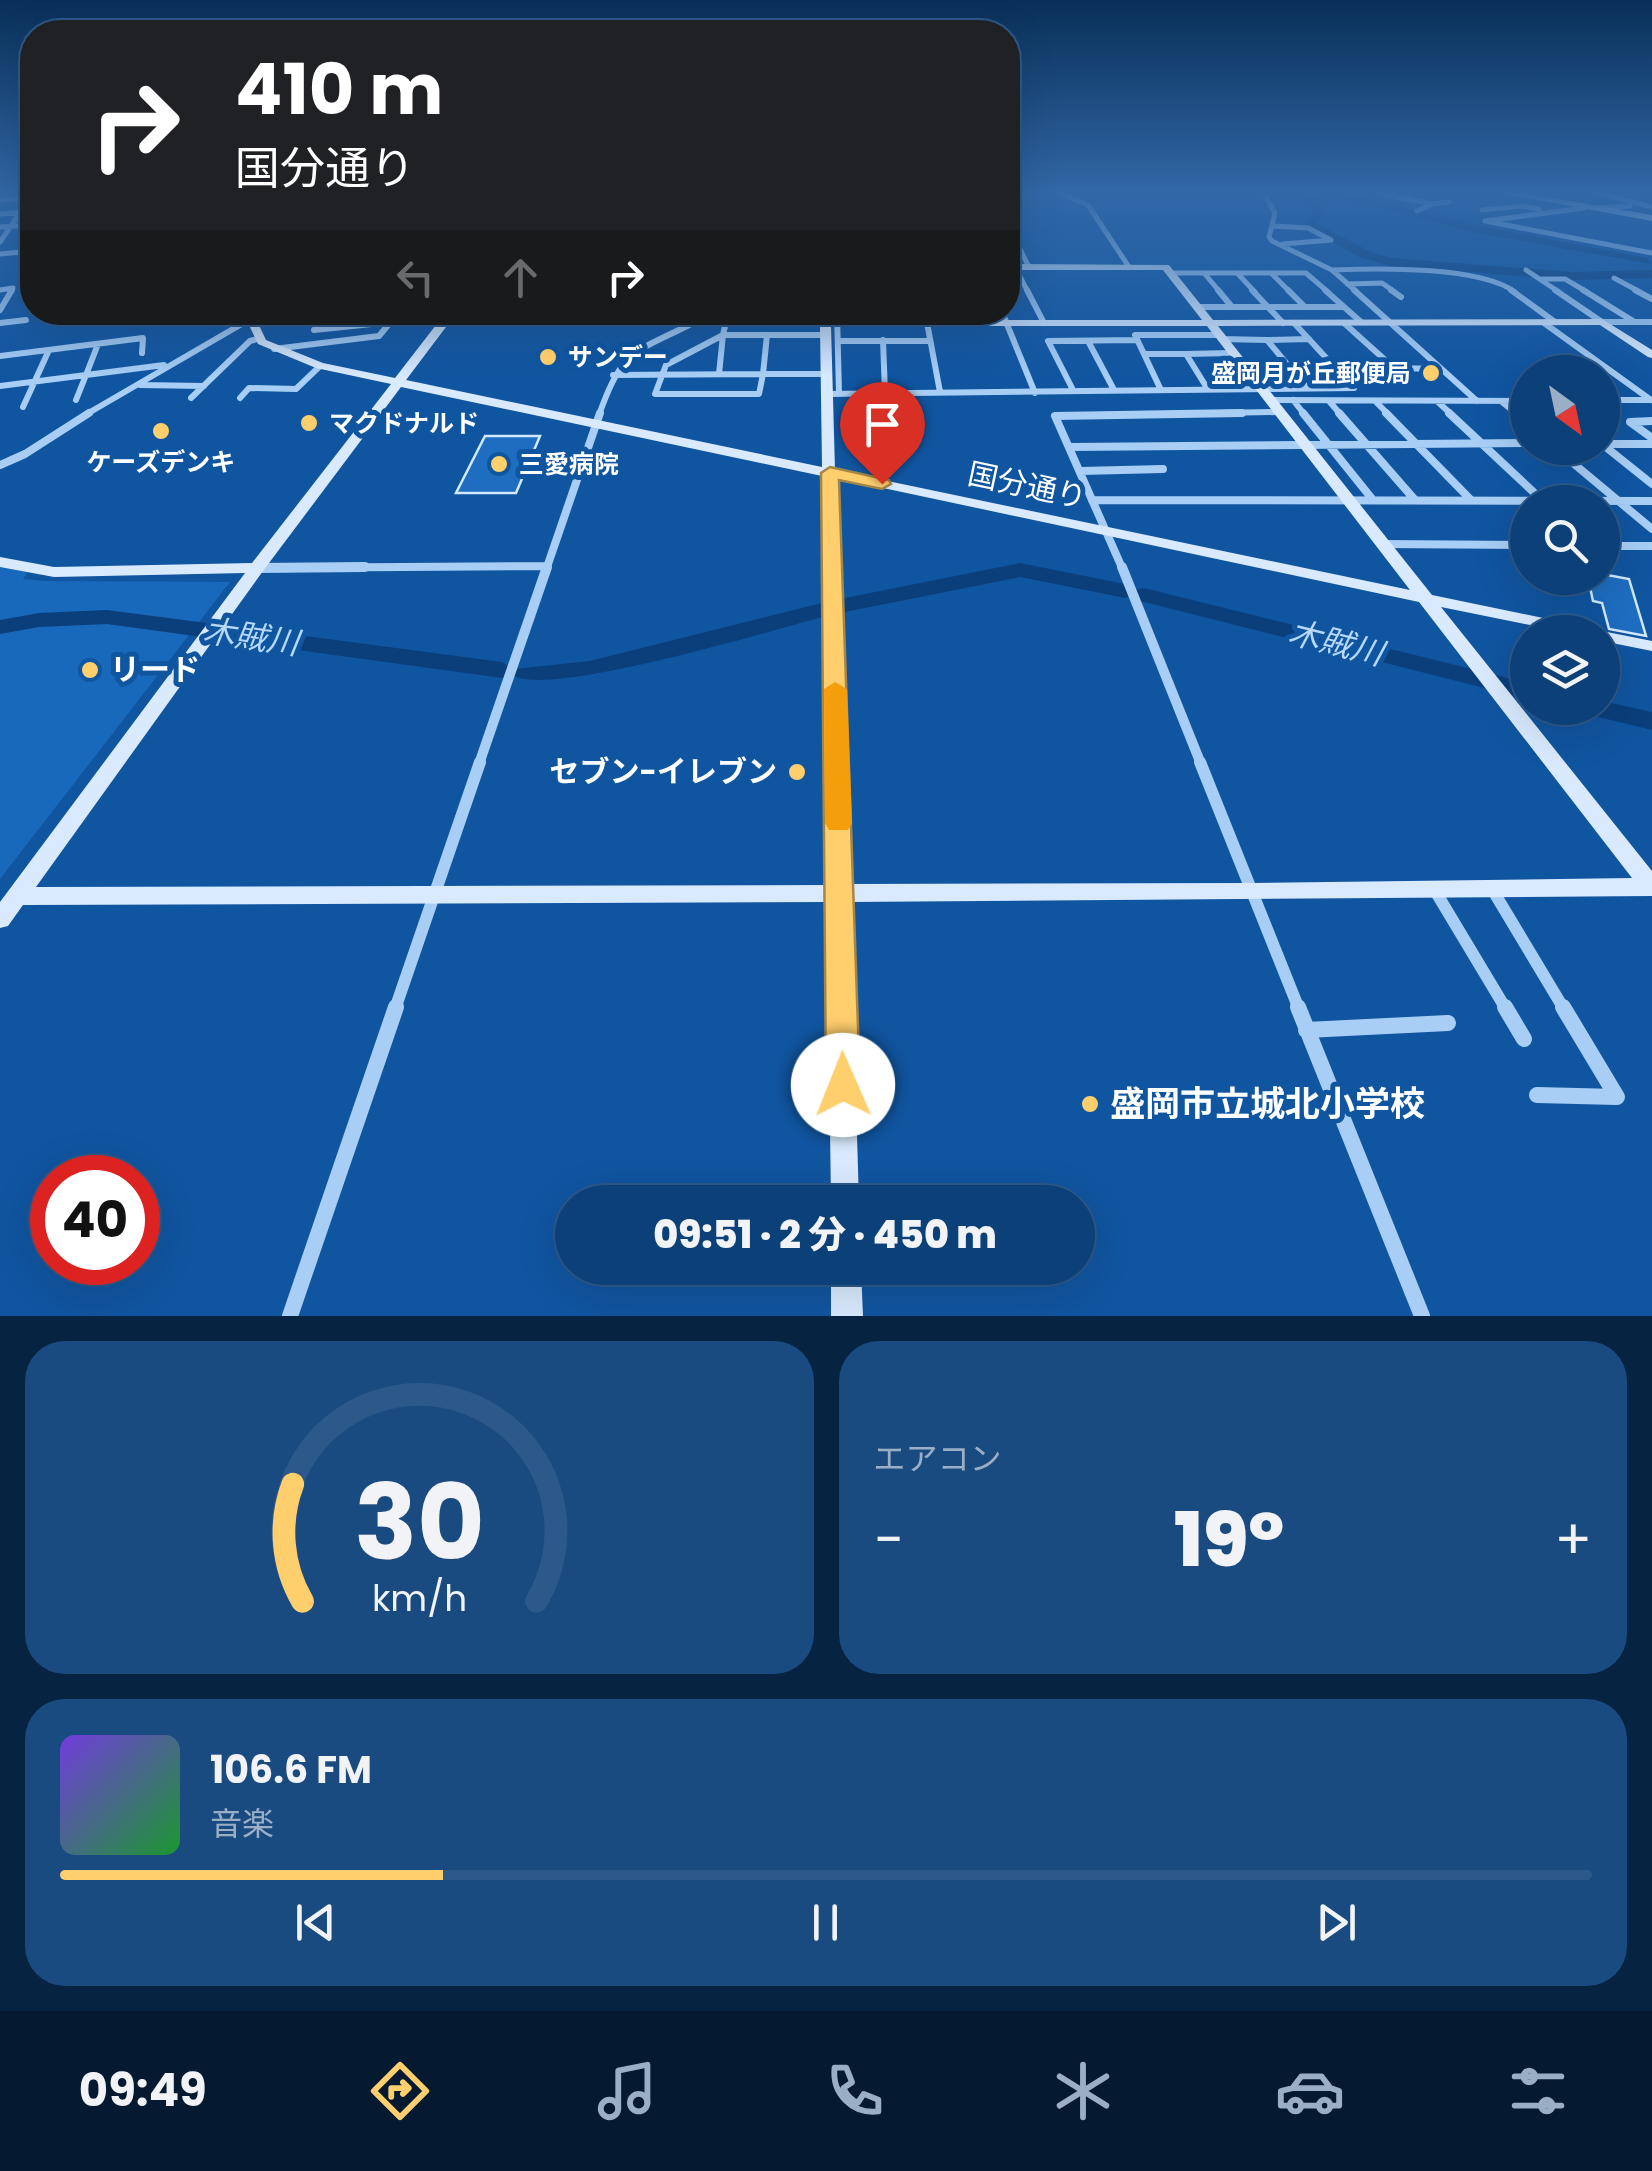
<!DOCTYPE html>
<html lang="ja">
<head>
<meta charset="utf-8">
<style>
	body { margin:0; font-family:Poppins,"Noto Sans JP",sans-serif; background:#1a4b80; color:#f1f3f6; height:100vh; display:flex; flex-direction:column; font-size:38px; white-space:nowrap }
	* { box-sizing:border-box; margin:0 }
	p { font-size:32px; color:#9aafc6 }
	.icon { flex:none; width:55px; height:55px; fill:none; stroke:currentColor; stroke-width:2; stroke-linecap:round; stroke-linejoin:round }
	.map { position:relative; height:1316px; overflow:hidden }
	.sheet { display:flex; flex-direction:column; gap:25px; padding:25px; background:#072342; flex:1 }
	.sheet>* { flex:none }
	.hud { position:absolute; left:20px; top:20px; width:1000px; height:305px; border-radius:40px; box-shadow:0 10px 40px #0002,0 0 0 2px #2c598a; background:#202124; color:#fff; overflow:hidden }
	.needle { width:65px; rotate:147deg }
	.buttons { position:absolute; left:1510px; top:355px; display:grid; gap:20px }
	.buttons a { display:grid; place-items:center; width:110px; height:110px; border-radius:50%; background:#0c4078; box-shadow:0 10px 40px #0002,0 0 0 2px #2c598a; font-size:50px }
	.speed { position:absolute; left:30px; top:1155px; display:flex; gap:20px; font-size:50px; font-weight:700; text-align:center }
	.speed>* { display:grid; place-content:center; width:130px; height:130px; border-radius:50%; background:#0c4078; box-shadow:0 10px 40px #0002,0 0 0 2px #2c598a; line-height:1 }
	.speed .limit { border:15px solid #d22; background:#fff; color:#111 }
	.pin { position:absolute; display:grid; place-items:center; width:85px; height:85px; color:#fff; margin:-102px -42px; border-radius:50% 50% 50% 0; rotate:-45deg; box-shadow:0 0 10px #0007 }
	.pin .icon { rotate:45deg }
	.me { position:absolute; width:110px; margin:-55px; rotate:359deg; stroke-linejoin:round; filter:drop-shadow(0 0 8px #0008) }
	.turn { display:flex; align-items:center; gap:35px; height:210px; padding:0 50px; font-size:45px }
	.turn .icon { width:130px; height:130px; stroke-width:2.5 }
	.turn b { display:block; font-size:70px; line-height:85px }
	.lanes { display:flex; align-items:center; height:95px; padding:0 50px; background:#0003; justify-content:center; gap:50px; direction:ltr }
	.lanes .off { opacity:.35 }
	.big { font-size:75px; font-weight:800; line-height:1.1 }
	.sheet .widget { flex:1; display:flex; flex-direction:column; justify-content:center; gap:15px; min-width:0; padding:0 35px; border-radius:40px; background:#1a4b80 }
	.sheet .dial { align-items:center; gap:0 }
	.dial svg { height:260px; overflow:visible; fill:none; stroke:#2c598a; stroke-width:7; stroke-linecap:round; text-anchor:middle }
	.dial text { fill:#f1f3f6; stroke:none }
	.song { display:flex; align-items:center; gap:30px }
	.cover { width:120px; height:120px; border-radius:15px; background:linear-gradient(135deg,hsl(260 70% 55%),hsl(130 70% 35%)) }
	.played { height:10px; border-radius:5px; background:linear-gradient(90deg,#ffce6d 25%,#2c598a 25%) }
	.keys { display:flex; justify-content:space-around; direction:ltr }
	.heat { display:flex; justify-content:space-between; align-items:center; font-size:55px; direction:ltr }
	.sheet .tiles { flex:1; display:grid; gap:25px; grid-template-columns:1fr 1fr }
	.widget:last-child { grid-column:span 2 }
	.trip { position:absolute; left:555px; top:1185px; width:540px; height:100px; border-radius:50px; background:#0c4078; box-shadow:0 10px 40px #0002,0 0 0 2px #2c598a; font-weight:800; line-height:100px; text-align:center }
	.tabs { display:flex; height:160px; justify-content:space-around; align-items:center; background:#051a30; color:#9aafc6 }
	.tabs .icon { width:70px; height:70px }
	.tabs .active { color:#ffce6d }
	.tabs b { font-size:45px; color:#f1f3f6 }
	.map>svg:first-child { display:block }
	.green { fill:#1868bb }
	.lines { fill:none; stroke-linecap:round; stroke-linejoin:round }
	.river { fill:#0a3f7c; fill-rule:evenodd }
	.building { fill:#1e6dc0; stroke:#d1e8fe; stroke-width:2.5 }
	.street-far5 { stroke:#a8cef5; stroke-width:5 }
	.street-far4 { stroke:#a8cef5; stroke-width:6 }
	.street-far3 { stroke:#a8cef5; stroke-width:8 }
	.street-far2 { stroke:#a8cef5; stroke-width:10 }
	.street-far1 { stroke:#a8cef5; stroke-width:12 }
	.street { stroke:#a8cef5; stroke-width:16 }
	.secondary { fill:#d9eafe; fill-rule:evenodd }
	.route { fill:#ffce6d; stroke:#a68647; stroke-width:2.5 }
	.slow { fill:#f59e0b }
	.poi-dot { fill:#ffce6d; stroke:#1055a0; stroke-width:4 }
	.labels { text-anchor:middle; stroke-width:10; stroke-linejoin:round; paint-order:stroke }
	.far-poi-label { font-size:25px; font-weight:bold; fill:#fff; stroke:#1055a0; text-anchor:start }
	.street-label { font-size:30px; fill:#fff; stroke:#1055a0 }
	.poi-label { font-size:30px; font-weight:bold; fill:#fff; stroke:#1055a0; text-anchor:start }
	.water-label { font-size:32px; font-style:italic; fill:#b5d8fc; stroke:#1055a0 }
	.near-poi-label { font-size:35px; font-weight:bold; fill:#fff; stroke:#1055a0; text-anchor:start }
</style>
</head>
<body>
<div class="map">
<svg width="1652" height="1316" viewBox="0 0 1652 1316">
	<rect width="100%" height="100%" fill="#1055a0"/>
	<path class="green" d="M0 567 28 572 23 579 46 581 230 582 0 879Z"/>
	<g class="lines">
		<path class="river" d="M1307 193H1318L1325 213 1316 223 1369 251 1391 258 1572 272 1652 270V278L1572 280 1390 266 1359 257 1305 227 1313 213Z
			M1326 193H1346L1476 225 1647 258 1652 264 1476 233Z
			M1020 563 1125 584 1136 590 1144 588 1528 683V699L1136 600 1133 596 1125 598 1020 577 845 612 833 605 845 598Z
			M822 603 830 605 834 610 830 615C783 627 540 701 512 674L502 678 107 624 39 627 0 634V620L39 613 107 610 502 662 514 669 590 661Z
			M1602 701 1652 712V730L1586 714 1582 708H1602Z"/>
	</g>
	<path class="building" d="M485 436H540L516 493H456Z
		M1602 574 1629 579 1646 636 1609 629 1602 603 1593 601 1588 578H1602Z"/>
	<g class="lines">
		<path class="street-far5" d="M1060 193 1088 205 1129 267
			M1264 193 1275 213 1269 237 1272 241 1332 270 1357 292
			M1380 193 1400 198 1408 195
			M1599 193 1652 207
			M1402 198 1432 204 1417 211
			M1432 204 1449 202
			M1584 208 1485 221 1652 253
			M1592 208 1630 206
			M1482 210 1523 206 1539 209
			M0 214 32 211
			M1008 225 1029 267
			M1273 226 1308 228 1331 240 1283 244
			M0 227 32 225
			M0 242 30 198
			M0 254 32 251
			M1015 267 1028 292
			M1332 270C1377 268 1480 266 1515 292
			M1526 270 1559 292
			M1169 273H1306L1328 292
			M1204 273 1220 292
			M1237 273 1255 292
			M1271 273 1290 292
			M1614 278 1640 292
			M1542 279H1565L1587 292
			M1347 284 1382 283 1395 292
			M0 290 13 288 10 292"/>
		<path class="street-far4" d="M1027 290 1044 323
			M1218 290 1232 307
			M1252 290 1283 323
			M1288 290 1305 307
			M1325 290 1361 322
			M1354 290 1477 401
			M1391 290 1401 297
			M1511 290 1555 322
			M1555 290 1602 322H1652
			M1583 290 1633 321
			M1635 290 1652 299
			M1196 307H1343
			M0 310 12 290
			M728 312 723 335 666 365 655 394H759L763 374H827
			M837 312 839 394
			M925 312 940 392
			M1002 312 1035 393
			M0 323 26 320
			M253 323 356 312
			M1344 323 1394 368 1440 369
			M1544 323 1651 400
			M634 324 638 312
			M314 330 391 322
			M1135 335H1218
			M1135 335 1160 388
			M1221 339 1267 340 1307 388
			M883 340 885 393
			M1267 340 1309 339
			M838 341H930
			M1088 341 1113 388
			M98 344 86 375 164 365
			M274 349 379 336 399 312
			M1144 354H1186L1207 388
			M1186 354 1232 353
			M0 356 143 338 142 353
			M719 374 723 335H826
			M613 375 763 374 767 335
			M140 385 204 386
			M0 386 86 375 76 400
			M1072 388 1048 341 1137 340
			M827 394 1354 388 1294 323
			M191 398 250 341 261 338
			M240 398 249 388 296 389 320 366
			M1269 400 1528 401
			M1293 400 1305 415
			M1602 400H1651
			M1329 401 1341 415
			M1375 401 1389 415
			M1438 402 1452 415
			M1502 402 1518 415
			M23 407 49 350
			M85 415 252 318
			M599 415C622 349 632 354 691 324
			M1102 415 1279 412"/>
		<path class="street-far3" d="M1303 413 1373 500
			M1339 413 1415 500
			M1386 413 1471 500
			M1449 413 1542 500
			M1515 413 1528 424
			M1652 421 1630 422 1652 438
			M1602 444 1652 484
			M1603 444H1652
			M1070 447 1528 443
			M1555 448 1652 529
			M0 465 25 454 89 413
			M1080 471 1163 469
			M1092 500 1652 501
			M1382 544 1528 545
			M1602 546H1652
			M257 568 548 566
			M546 570 600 413
			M1123 570 1055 416 1242 413"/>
		<path class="street-far2" d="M1122 567 1201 764
			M257 568 365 567
			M479 764 547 567"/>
		<path class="street-far1" d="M1200 762 1299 1009
			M1434 889 1506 1009
			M1492 889 1564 1009
			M395 1009 480 762"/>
		<path class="street" d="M1298 1007 1422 1316
			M1505 1007 1524 1039
			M1306 1030 1448 1023
			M1537 1095 1617 1097 1563 1007
			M290 1316 396 1007"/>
		<path class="secondary" d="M1501 193H1522L1652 215V221Z
			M32 196V200L0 202V198Z
			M1008 264 1169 265 1213 320 1602 319 1652 350V358L1648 357 1600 325 1218 326 1432 595 1592 628 1594 632H1564L1441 607 1652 871V896L850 902 859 1202H831L827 902 23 905 8 926 0 928V902L245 573 54 577 0 567V557L54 567 252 563 391 384 316 368 258 344 248 323 249 312H259L258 323 266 340 323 363 395 378 446 312 456 313 450 321 820 320V312H830V320H1202L1163 270H1008ZM831 326H1207L1410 590 835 470ZM446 327H820L822 467 406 380ZM401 387 822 476 827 885 36 887 263 571ZM836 478 1419 602 1632 878 1253 883 849 884Z
			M1602 631 1652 641V651L1602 641V632H1596Z
			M831 1268H861L863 1316H831Z"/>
	</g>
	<linearGradient id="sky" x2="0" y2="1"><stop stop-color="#092f58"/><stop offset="0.51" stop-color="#3168a7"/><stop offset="1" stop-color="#3168a7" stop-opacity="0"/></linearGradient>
	<rect width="1652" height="378" fill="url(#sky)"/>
	<path class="route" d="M830 467 889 480 891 484 882 489 839 480 860 1085 855 1097 843 1101 831 1097 826 1085 821 473Z"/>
	<path class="slow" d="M835 682 847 689 852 823 848 830H829L825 823 824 689Z"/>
	<g class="poi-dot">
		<circle cx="548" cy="357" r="10"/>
		<circle cx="1431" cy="373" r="10"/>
		<circle cx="309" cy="423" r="10"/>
		<circle cx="161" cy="431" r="10"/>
		<circle cx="499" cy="464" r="10"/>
		<circle cx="90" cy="670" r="10"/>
		<circle cx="797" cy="772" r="10"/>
		<circle cx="1090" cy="1104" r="10"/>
	</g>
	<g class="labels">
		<g class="far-poi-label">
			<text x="568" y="366">サンデー</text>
			<text x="1411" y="382" text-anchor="end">盛岡月が丘郵便局</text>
			<text x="329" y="432">マクドナルド</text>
			<text x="161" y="471" text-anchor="middle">ケーズデンキ</text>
			<text x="519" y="473">三愛病院</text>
		</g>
		<g class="street-label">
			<text transform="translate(1027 486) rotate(12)" y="10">国分通り</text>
		</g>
		<g class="poi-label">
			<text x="110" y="680">リード</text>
			<text x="777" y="782" text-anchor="end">セブン-イレブン</text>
		</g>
		<g class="water-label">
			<text transform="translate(251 637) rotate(8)" y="11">木賊川</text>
			<text transform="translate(1336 643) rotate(14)" y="11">木賊川</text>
		</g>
		<g class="near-poi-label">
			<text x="1110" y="1116">盛岡市立城北小学校</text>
		</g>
	</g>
</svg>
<div class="buttons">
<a><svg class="needle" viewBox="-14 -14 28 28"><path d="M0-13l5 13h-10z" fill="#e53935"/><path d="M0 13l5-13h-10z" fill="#9aafc6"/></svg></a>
<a><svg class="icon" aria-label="search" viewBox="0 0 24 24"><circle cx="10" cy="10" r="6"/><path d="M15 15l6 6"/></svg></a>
<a><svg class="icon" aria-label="layers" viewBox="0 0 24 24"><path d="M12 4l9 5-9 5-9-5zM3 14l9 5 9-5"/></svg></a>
</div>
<div class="speed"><div class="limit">40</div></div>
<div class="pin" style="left:882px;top:484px;background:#d93025"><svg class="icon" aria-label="arrive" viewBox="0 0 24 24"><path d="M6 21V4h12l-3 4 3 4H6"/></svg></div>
<svg class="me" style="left:843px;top:1085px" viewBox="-20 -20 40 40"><circle r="19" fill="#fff"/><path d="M0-13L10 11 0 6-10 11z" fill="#ffce6d"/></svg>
<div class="trip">09:51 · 2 分 · 450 m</div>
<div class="hud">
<div class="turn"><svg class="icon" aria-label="right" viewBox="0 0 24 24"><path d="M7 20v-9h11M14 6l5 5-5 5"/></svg><div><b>410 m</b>国分通り</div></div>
<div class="lanes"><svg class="icon off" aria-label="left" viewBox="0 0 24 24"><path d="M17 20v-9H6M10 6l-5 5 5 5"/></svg><svg class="icon off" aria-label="ahead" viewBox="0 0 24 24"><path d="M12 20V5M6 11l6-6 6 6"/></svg><svg class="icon" aria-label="right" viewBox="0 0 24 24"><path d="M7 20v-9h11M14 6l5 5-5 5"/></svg></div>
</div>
</div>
<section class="sheet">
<div class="tiles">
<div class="widget dial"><svg viewBox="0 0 100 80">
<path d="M14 69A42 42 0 1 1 86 69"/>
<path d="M14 69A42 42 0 0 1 11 33" stroke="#ffce6d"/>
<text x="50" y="56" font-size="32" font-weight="700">30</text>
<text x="50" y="72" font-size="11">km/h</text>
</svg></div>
<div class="widget"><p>エアコン</p>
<div class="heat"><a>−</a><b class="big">19°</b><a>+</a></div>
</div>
<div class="widget">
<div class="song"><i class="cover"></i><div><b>106.6 FM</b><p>音楽</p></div></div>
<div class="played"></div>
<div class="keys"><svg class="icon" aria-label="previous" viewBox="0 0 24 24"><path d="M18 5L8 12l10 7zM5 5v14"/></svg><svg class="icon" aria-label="pause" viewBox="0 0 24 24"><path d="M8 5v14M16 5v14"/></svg><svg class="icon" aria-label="next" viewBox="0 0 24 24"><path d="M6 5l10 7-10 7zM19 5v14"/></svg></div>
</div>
</div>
</section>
<nav class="tabs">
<b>09:49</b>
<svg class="icon active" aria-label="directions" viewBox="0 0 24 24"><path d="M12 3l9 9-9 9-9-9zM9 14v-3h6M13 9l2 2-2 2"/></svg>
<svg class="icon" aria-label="music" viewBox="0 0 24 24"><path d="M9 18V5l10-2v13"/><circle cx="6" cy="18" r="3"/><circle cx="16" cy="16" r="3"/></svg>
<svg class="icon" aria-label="phone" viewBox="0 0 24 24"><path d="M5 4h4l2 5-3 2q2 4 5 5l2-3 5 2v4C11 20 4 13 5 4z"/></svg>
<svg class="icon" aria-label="climate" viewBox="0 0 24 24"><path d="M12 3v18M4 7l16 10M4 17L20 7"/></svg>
<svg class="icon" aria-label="car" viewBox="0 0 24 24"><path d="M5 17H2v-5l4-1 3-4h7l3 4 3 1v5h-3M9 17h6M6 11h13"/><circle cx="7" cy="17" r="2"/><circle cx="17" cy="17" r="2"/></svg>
<svg class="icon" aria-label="filters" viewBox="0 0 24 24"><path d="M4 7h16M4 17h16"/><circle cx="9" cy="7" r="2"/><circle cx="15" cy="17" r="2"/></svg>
</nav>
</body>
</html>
